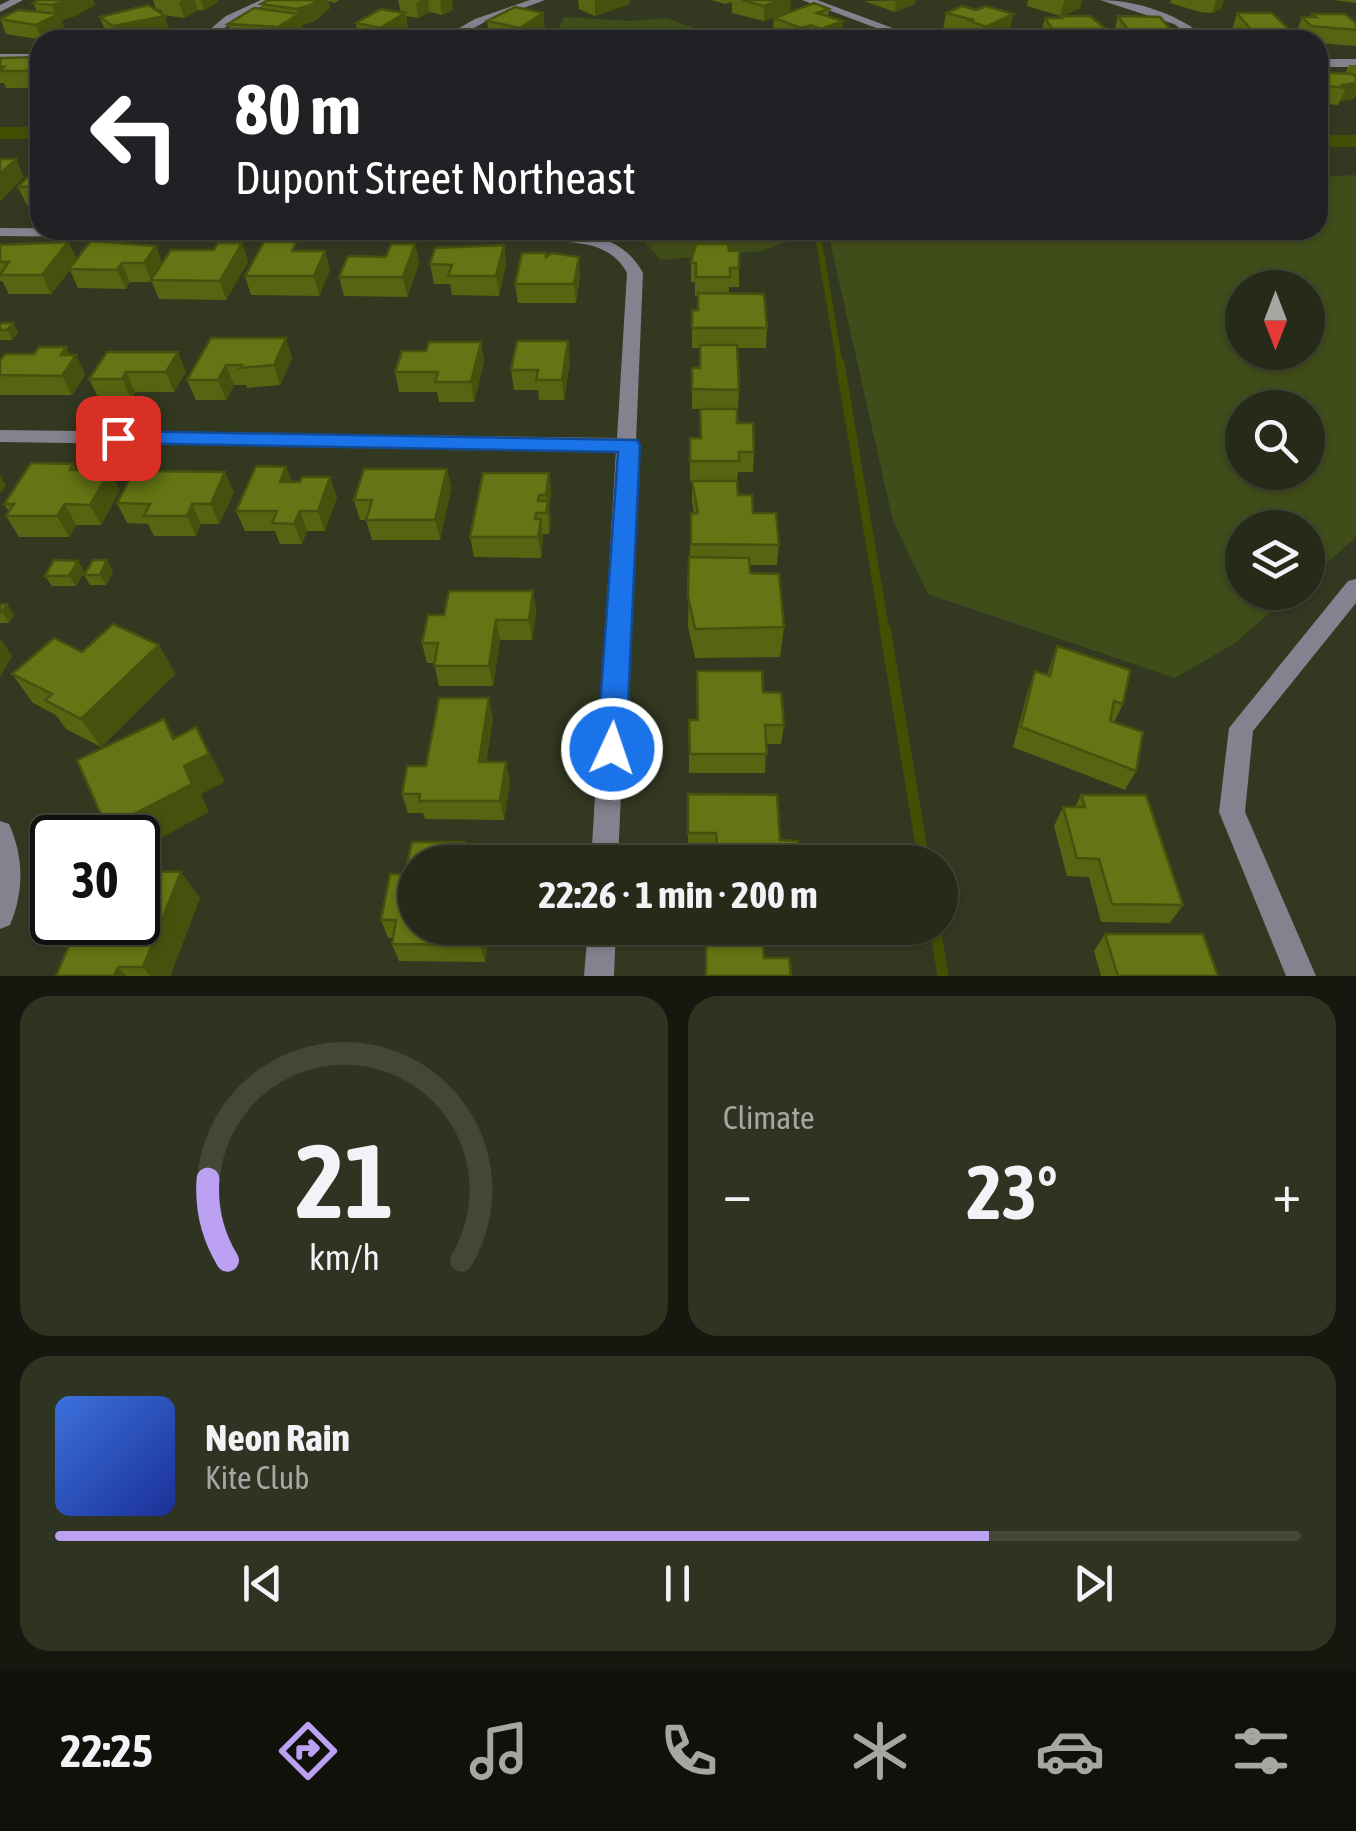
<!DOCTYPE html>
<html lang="en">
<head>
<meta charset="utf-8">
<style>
	body { margin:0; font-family:"Asap Condensed",sans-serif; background:#2e3322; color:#f1f3f6; height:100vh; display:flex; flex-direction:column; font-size:38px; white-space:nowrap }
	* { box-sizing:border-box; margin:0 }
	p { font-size:32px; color:#a4a7a2 }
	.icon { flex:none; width:55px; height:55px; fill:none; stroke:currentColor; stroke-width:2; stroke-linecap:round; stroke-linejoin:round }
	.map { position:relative; height:976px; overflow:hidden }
	.sheet { display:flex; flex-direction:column; gap:20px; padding:20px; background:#15180e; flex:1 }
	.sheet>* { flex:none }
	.hud { position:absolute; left:30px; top:30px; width:1298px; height:210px; border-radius:30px; box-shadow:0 2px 8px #0004,0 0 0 2px #424738; background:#202124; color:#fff; overflow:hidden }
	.needle { width:65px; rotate:180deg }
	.buttons { position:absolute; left:1225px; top:270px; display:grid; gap:20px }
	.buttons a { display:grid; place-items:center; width:100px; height:100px; border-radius:50%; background:#262b19; box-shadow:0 2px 8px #0004,0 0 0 2px #424738; font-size:50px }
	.speed { position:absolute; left:30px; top:815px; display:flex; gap:20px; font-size:50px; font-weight:700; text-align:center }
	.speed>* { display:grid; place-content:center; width:130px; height:130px; border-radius:50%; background:#262b19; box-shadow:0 2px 8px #0004,0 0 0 2px #424738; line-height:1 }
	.speed .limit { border:5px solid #111; border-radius:15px; background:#fff; color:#111 }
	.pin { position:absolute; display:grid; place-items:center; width:85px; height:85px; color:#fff; margin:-42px; border-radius:20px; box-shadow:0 5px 15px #0006 }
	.me { position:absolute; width:110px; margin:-55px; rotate:3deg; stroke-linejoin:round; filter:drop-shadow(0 0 8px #0008) }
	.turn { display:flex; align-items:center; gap:35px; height:210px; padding:0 40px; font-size:45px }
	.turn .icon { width:130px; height:130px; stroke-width:2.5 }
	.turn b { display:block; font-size:70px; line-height:85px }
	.big { font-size:75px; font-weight:700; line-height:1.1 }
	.sheet .tile { flex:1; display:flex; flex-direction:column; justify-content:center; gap:15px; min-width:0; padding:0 35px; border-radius:30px; background:#2e3322 }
	.sheet .dial { align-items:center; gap:0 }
	.dial svg { height:260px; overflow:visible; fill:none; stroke:#424738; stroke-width:7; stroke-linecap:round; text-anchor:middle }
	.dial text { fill:#f1f3f6; stroke:none }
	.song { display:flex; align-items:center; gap:30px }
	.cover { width:120px; height:120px; border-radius:15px; background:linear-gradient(135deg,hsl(220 70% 55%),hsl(230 70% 35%)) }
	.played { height:10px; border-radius:5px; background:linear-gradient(90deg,#bca0f2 75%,#424738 75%) }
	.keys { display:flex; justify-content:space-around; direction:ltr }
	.heat { display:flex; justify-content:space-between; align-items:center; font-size:55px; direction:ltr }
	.sheet .tiles { flex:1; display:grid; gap:20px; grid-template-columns:1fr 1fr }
	.tile:last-child { grid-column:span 2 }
	.trip { position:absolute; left:398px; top:845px; width:560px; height:100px; border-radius:50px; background:#262b19; box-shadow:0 2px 8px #0004,0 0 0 2px #424738; font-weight:700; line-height:100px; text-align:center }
	.tab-bar { display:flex; height:160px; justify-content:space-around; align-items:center; background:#0f110a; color:#a4a7a2 }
	.tab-bar .icon { width:70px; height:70px }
	.tab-bar .on { color:#bca0f2 }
	.tab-bar b { font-size:45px; color:#f1f3f6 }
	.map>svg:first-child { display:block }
	.green { fill:#414c1b; fill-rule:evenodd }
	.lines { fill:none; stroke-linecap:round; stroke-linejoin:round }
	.stream-far2 { stroke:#425003; stroke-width:6 }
	.stream-far1 { stroke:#425003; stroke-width:9 }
	.stream { stroke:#425003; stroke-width:11 }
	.canal { fill:#425003; fill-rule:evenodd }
	.minor { fill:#83828e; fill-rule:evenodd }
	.tertiary { fill:#83828e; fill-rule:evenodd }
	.wall { fill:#556511 }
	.shaded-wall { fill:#45520e }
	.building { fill:#637514; stroke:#45520e; stroke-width:2.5 }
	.route { fill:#1a73e8; stroke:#114b97; stroke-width:2.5 }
</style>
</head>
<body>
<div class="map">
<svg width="1356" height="976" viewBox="0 0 1356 976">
	<rect width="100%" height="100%" fill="#333921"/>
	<path class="green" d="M564 17 630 21 667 18 728 40H553Z
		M1356 175V537L1308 580V528H1242V592L1293 593 1235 643 1175 678 928 594 893 521 830 241 871 230H1318V177ZM1242 288H1308V352H1242ZM1242 408H1308V472H1242Z
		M634 230H804L805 235 762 251 661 260Z"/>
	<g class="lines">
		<path class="stream-far2" d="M817 230 840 365"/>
		<path class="stream-far1" d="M840 363 885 632"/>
		<path class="stream" d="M885 629 924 862
			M935 928 943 976"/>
		<path class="canal" d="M0 127H40V139H0Z
			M1318 135H1356V147H1318Z"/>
		<path class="minor" d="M261 0H275L234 20 210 40H197L226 16Z
			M530 0H545L483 23 452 40H438L475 19Z
			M802 0H817L925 40H908Z
			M1100 0C1137 0 1181 15 1209 40H1196L1174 24Z
			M0 54H40V60H0Z
			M1318 59H1356V67H1318Z
			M0 228 555 232C592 234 624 238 643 273L636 441 639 445 636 450 618 862H591L616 451 0 442V430L617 438 627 273C614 249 593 244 567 242L0 236Z
			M1356 579V603L1253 731 1245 812 1316 976H1286L1219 812 1229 728 1348 581Z
			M0 821 9 824C24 857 24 892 10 925L0 929Z
			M588 928H616L614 976H584Z"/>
		<path class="tertiary" d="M10 0H23L0 12V5Z"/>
	</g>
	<path class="wall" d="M38 0H93L95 5 75 16 61 20 65 30 44 40 6 34 0 18 37 12 33 3Z
		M153 0H218V2L204 10H198L184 18 163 15 170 32 130 40H115L106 33 100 17 162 14 161 10 156 9Z
		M268 0H339L335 3 328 1 330 8 315 21 301 25 302 30 287 40H233L228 24 262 9 261 4Z
		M398 0H452L453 10 442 15 430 12 418 18 406 16 408 29 390 40 359 39 356 23 401 13Z
		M578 0H630V4L595 16 579 9Z
		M711 0H791L764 21 732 13V2L725 4Z
		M916 0 915 4 895 12 864 1Z
		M1028 0H1082L1080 8 1062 16 1106 29 1103 40H1045L1041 34 1045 18H1059L1060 16 1027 6Z
		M1171 0H1224L1221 8 1212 13 1200 12 1170 3Z
		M1334 0H1356V3Z
		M829 9 828 16 843 21 841 36 832 40H788L773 34 774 18Z
		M976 10 1013 14 1010 30 988 40H975L967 37V34L943 29 946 13Z
		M1237 13 1293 33 1290 40H1241L1232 29Z
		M1312 14 1356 23V46L1318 43V40H1303L1296 33 1302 17H1311Z
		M1118 16 1172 31 1169 40H1119L1114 32Z
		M487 21 545 28 527 40H504L489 37Z
		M40 57V88H6L4 83H0V58Z
		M1349 65H1356V95L1354 99 1340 101 1338 105 1318 103V72L1345 74Z
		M40 164V205H27L18 187Z
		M68 242 77 260 163 263 242 243 248 262 226 300 159 299 152 282H130L126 289 78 288 70 270 51 294H9L2 281H0V245Z
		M415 244 419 263 407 297 344 296 339 277Z
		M504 245 506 264 499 296 452 295 450 284H434L430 264Z
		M298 251H325L330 270 319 296 251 295 245 276Z
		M729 251 739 268V287H729V294L767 328 766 348H737L739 390 737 423 754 452 753 472H738L737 481 738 495 779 545 777 565H749L750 573 784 627 780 657 695 658 688 626 691 513H694L692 501V481H690V438H700V409H692V368H699L700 348H692V310H698V296H695V282H691V263Z
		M547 256 580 276 576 303H518L515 284Z
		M0 323H13L18 333 12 340H0Z
		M211 338 292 358 280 385 247 388 246 385H234L226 400H196L187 380Z
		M481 342 484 362 474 402H439L437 392H399L395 372 426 351Z
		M66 347 69 355H76L85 375 72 395H0V361Z
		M107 352 186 372 174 392H135L131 399H99L89 379Z
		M570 361 564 400H539L538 390H514L511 370Z
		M73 464 76 470 120 490 101 525H76L69 537H19L6 516 9 512 4 504Z
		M286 467 292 482 337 497 325 531H307L302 544H280L275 531H245L236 511Z
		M447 469 451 489 440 540H372L366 520H360L354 500Z
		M549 473 551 493 549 508 551 521 549 534H543L541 558 474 557 470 537Z
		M234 492 219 524H201L196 536H154L148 524 127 523 117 503Z
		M84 571 76 586H52L45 576Z
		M113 571 106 585H90L84 575Z
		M533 591 536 612 532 640H500L493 686H439L434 663H427L422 643 444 615Z
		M0 604H7L14 615 9 623H0Z
		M159 645 175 674 101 747 66 729 56 715 33 703 12 674 82 652Z
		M1057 646 1123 704 1114 722 1136 771 1125 790 1013 747 1028 691 1035 671 1047 675Z
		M763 692 784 725 781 744H766L765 773H689V720H697Z
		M493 718 486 762 510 781 504 820 425 819 423 813H408L402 794 426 766Z
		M688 794 780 840 799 862H710V851H688Z
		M1081 795 1183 905 1170 923 1101 922 1089 877 1067 876 1054 826 1063 807H1075Z
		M412 842H464L469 862H415V928H490L485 962 399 961 392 944 393 938H388L381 920 390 874H405Z
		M200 898 170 976H56L73 934 63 923Z
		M1105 934 1218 976H1101L1094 951Z"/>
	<path class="shaded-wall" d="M70 0H93L95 5 75 16 61 20 65 30 42 40 36 25 56 16 52 5Z
		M183 0H195L198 10 184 18 179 2Z
		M201 0H218V2L204 10Z
		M318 0H328L330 8 315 21 301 25 302 30 287 40H281L278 27 298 14 297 9Z
		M421 0H428L430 12 418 18 416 3Z
		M440 0H452L453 10 442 15Z
		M595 0H630V4L595 16Z
		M780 0H791L790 12 764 21V6Z
		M896 0H916L915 4 895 12Z
		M1067 0H1082L1080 8 1060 17 1064 1Z
		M1216 0H1224L1221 8 1212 13Z
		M405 13 408 29 390 40H382L380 28Z
		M543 13 545 28 527 40H522L520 28Z
		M1013 14 1010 30 988 40H983L986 27Z
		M165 16 170 32 130 40H118L113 26Z
		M843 21 841 36 832 40H820L821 29Z
		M811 25 810 40H800L801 28Z
		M1356 83V94L1354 99 1340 101 1346 88 1342 85Z
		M16 159 24 177 0 202V174Z
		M68 242 77 261 51 294 42 275Z
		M242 243 248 262 226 300 220 281Z
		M415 244 419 263 407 297 403 277Z
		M504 245 506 264 499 296 496 276Z
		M156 246 163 265 152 282 144 263Z
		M325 251 330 270 319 296 314 276Z
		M579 257 580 276 576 303 574 284Z
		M122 263 130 282 126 289 117 270Z
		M13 323 18 333 12 340 7 330Z
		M286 338 292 358 280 385 274 365Z
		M568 341 570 361 564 400 562 380Z
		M481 342 484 362 474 402 471 382Z
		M66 347 72 360 76 355 85 375 72 395 62 376 61 355Z
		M178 352 186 372 174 392 166 372Z
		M226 365 234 385 226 400 218 380Z
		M126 372 135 392 131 399 122 379Z
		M286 467 294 487 280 482Z
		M447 469 451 489 440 540 435 520Z
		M110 470 120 490 101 525 90 505Z
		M225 472 234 492 219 524 211 504Z
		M549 473 551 493 549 508 551 521 549 534 546 495Z
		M0 475 6 485 0 494Z
		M330 477 337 497 325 531 318 511Z
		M65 504 76 525 69 537 57 516Z
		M192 504 201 524 196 536 187 516Z
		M300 511 307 531 302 544 294 524Z
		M536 513 539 533 541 519 543 540 541 558 535 519Z
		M107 560 113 571 106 585 100 575Z
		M78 561 84 571 76 586 69 576Z
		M533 591 536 612 532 640 529 620Z
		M7 604 14 615 9 623 2 612Z
		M496 620 500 640 493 686 489 666Z
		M0 638 12 656 0 677Z
		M159 645 175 674 101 747 81 719Z
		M489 698 493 718 483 781 479 762Z
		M164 719 181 747 196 727 225 782 201 794 209 812 138 850V838H114L107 828 173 739Z
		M506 762 510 781 504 820 500 801Z
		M464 842 470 860 469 862H461Z
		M181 872 200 898 170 976H150L143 967Z
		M483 928H490L485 962 480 945Z
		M118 967 126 976H114Z"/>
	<path class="building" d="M38 0H70L52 5 33 3Z
		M268 0H318L311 5 297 9 261 4Z
		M742 0H780L764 6Z
		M814 3 829 9 817 13 843 21 821 29 811 25 801 28 774 18Z
		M148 5 165 16 113 26 100 17Z
		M962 6 976 10 986 6 1013 14 986 27 970 21 974 20 946 13Z
		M515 7 543 13 520 28 487 21Z
		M254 8 299 14 278 27 228 24Z
		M381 9 405 13 380 28 356 23Z
		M18 10 59 14 36 25 0 19Z
		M1237 13H1272L1293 33H1254Z
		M1312 14H1345L1356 23V30L1311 26 1302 17H1316Z
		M1060 16H1090L1106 29H1052L1045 18H1062Z
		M1118 16 1160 17 1172 31H1129Z
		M900 34 916 40H887Z
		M40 57V67L36 71H0L4 67H0L1 58Z
		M1318 72 1353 74 1356 77V83L1342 85 1346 88 1318 85Z
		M0 159H16L0 174Z
		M40 164V186L18 187Z
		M91 241 156 246 144 263H122L117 270 69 269Z
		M68 242 42 275H0L9 262H0V245Z
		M264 242H296L292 251H325L314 276H245Z
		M218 243H242L220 281 151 280 171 250H214Z
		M391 244H415L403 277H339L348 256 386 257Z
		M696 244H728L729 251H739V268H730V277H696V263H691Z
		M504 245 496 276H448L452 265 430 264 435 248Z
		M522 253H546V257L552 253 579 257 574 284H515Z
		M698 293 764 294 767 328H692V310H698Z
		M0 323H13L7 330H0Z
		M211 338H286L274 365 240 368 242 365H226L218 380H187Z
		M517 341H568L562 380H536L538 370H511Z
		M429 342H481L471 382H435L438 372H395L402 351H426Z
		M700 345H737L739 390 692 389V368H700Z
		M39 347H66L61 355H76L62 376 0 375V361L5 354H34Z
		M107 352H178L166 372H126L122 379H89Z
		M700 409H737V423H753L754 452H739V461H690V438H701Z
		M31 463 73 464 70 470H110L90 505 65 504 57 516H6L14 504H4Z
		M256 466 286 467 280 482H300L302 477H330L318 511H300L294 524 272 523 277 511H236Z
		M364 469H447L435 520H366L372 500H354Z
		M134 471 225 472 211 504H192L187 516H144L150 504 117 503Z
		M483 473H549L546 495H539L538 501H548L546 513H536L535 519H541L538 537H470Z
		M692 481H737L738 495H752L753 513H776L779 545 691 544V513H698Z
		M689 557 749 558 750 573 779 574 784 627 695 629 688 596Z
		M54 560 78 561 69 576H45Z
		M93 560H107L100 575H84Z
		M449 591H533L529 620H496L489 666H434L438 643H422L428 615H444Z
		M0 604H7L2 612H0Z
		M113 624 159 645 81 719 45 700 52 694 12 674 54 638 82 652Z
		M1057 646 1130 670 1123 704 1114 701 1110 721 1143 732 1136 771 1021 727 1035 671 1050 676Z
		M697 671H762L763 692 781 693 784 725H765L767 754H690L689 720H698Z
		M439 698H489L479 762H506L500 801H419L420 794H402L407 766H426Z
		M164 719 173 739 196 727 209 754 184 766 192 784 107 828 77 760Z
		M688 794 777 795 780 840 798 841 799 862H711V845H717L716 833H688Z
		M1081 795H1146L1183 905 1112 904 1099 859 1077 858 1063 807H1085Z
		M412 842H464L461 862H415V928H483L480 945 392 944 396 920H381L390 874H405Z
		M138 871 181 872 143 967H118L114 976H56L78 924 64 922H138Z
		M706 931 762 932 764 958H789L791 976H706Z
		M1105 934H1203L1218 976H1118Z"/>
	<path class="route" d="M118 431 637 440 640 445 626 749 622 758 612 761 602 758 597 749 618 452 110 443 107 438 110 433Z"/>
</svg>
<div class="buttons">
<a><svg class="needle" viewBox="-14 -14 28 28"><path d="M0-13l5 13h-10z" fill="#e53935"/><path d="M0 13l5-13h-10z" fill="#a4a7a2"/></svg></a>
<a><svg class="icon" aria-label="search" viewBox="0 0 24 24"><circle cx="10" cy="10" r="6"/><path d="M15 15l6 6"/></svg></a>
<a><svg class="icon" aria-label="layers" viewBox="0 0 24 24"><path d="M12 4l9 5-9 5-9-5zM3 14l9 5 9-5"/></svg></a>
</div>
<div class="speed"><div class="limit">30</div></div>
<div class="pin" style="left:118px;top:438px;background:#d93025"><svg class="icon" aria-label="arrive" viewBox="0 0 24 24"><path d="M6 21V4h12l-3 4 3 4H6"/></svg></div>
<svg class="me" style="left:612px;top:749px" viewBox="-20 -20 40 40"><circle r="17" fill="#1a73e8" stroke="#fff" stroke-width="3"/><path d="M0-11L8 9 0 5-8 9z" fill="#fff"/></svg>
<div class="trip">22:26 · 1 min · 200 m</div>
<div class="hud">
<div class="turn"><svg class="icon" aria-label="left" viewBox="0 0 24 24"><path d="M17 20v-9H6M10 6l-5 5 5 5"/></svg><div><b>80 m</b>Dupont Street Northeast</div></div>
</div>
</div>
<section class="sheet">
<div class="tiles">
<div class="tile dial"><svg viewBox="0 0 100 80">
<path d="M14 69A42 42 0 1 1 86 69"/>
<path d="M14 69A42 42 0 0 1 8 44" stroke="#bca0f2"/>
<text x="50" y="56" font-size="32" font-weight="700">21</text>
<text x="50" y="72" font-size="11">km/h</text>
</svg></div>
<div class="tile"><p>Climate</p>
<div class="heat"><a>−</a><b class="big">23°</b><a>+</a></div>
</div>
<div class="tile">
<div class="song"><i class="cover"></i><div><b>Neon Rain</b><p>Kite Club</p></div></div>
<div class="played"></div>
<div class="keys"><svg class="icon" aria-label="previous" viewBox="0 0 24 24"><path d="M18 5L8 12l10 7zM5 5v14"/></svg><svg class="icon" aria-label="pause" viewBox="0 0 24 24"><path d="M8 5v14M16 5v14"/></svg><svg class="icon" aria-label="next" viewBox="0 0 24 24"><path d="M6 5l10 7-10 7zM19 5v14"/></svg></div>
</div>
</div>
</section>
<nav class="tab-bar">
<b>22:25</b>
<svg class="icon on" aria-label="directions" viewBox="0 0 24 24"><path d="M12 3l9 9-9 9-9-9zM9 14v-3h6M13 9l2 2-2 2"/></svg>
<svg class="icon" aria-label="music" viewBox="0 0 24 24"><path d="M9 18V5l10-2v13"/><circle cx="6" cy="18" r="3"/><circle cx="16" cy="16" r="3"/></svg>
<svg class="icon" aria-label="phone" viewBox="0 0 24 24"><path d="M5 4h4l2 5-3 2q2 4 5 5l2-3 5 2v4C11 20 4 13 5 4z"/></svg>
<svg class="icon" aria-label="climate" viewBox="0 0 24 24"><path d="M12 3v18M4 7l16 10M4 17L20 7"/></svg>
<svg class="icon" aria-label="car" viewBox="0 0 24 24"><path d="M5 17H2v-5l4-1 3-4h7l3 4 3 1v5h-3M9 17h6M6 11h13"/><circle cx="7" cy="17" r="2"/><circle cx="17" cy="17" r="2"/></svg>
<svg class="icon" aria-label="filters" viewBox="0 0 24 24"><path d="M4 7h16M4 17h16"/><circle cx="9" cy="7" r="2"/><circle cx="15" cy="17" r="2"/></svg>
</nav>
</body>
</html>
